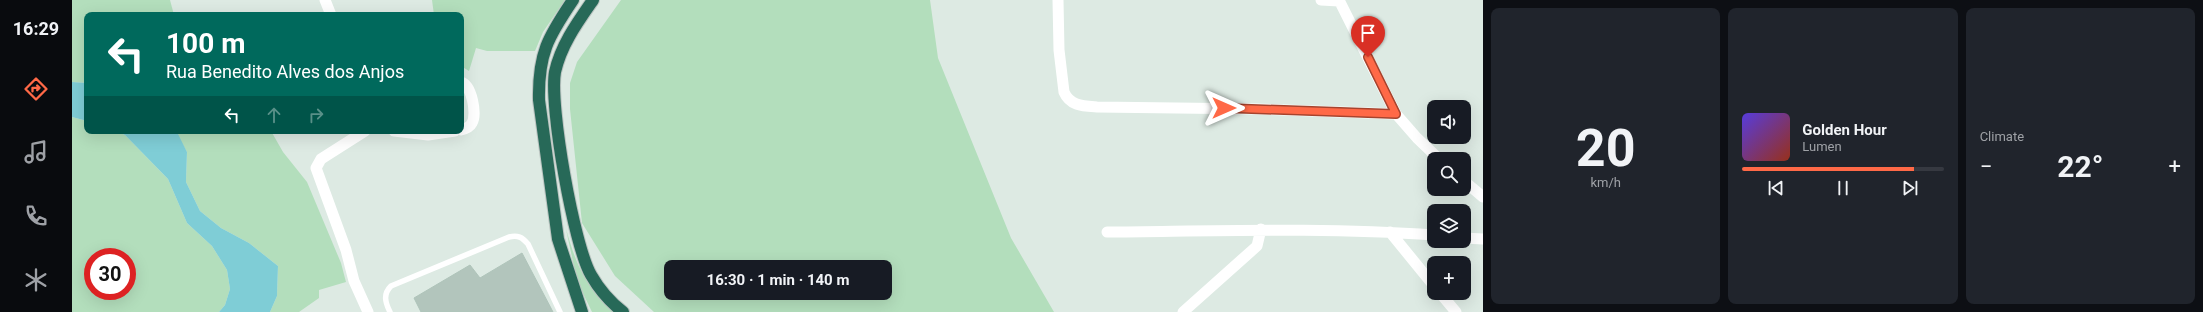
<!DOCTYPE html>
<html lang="en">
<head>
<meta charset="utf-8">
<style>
	body { margin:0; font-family:Roboto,sans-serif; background:#20242c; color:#f1f3f6; height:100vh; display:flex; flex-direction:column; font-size:15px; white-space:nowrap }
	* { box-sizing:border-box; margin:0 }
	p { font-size:13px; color:#9ea1a6 }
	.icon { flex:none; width:22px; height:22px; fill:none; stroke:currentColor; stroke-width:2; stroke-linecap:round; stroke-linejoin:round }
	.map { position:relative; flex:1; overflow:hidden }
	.side { display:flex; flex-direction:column; gap:8px; padding:8px; background:#0d0f14; width:720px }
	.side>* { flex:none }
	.banner { position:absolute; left:12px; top:12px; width:380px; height:122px; border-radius:8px; box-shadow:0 4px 16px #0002; background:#00695c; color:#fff; overflow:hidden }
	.fabs { position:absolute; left:1355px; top:100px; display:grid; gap:8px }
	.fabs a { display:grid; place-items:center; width:44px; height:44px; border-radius:8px; background:#171b24; box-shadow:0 4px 16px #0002; font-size:20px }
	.speed { position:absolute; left:12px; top:248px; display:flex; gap:8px; font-size:20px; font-weight:700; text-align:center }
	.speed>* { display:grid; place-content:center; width:52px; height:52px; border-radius:50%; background:#171b24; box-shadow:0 4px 16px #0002; line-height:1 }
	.speed .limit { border:6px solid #d22; background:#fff; color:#111 }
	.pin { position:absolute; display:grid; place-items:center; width:34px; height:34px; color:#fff; margin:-41px -17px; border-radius:50% 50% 50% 0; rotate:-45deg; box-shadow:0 0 4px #0007 }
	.pin .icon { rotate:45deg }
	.me { position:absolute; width:44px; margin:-22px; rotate:90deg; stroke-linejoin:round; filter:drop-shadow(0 0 3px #0008) }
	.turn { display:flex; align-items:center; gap:14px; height:84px; padding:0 16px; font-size:18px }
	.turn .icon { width:52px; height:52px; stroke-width:2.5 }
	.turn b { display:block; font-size:28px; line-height:34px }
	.lanes { display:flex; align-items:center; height:38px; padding:0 16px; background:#0003; justify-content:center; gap:20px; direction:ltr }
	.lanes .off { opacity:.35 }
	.big { font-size:30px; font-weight:700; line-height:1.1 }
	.side .widget { flex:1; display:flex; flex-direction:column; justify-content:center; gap:6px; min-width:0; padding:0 14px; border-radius:8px; background:#20242c }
	.side .dial { align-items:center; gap:0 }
	.dial b { font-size:52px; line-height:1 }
	.song { display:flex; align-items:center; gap:12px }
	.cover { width:48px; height:48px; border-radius:6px; background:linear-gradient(135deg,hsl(250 70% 55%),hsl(10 70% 35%)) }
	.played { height:4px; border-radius:2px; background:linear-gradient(90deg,#ff6947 85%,#363941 85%) }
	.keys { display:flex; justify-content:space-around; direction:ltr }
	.heat { display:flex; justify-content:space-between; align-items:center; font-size:22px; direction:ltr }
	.side .tiles { flex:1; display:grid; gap:8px; grid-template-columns:repeat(3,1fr) }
	.trip { position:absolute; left:592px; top:260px; width:228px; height:40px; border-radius:8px; background:#171b24; box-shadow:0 4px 16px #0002; font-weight:700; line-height:40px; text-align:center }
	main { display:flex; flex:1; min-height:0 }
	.menu { display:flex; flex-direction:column; width:72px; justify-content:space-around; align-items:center; background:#090b0e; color:#9ea1a6 }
	.menu .icon { width:28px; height:28px }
	.menu .active { color:#ff6947 }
	.menu b { font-size:18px; color:#f1f3f6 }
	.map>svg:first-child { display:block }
	.green { fill:#b3debc; fill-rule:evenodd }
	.water { fill:#7fcdd6 }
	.building { fill:#b2c5bc; stroke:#afc4ba }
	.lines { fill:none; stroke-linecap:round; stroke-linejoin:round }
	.highway-casing { stroke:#bbc4c1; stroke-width:14 }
	.lane { stroke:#fff; stroke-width:5.5 }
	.street { stroke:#fff; stroke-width:11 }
	.highway { stroke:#276958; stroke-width:12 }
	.route-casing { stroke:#a6442e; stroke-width:10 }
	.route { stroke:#ff6947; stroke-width:7 }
</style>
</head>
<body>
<main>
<nav class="menu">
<b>16:29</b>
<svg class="icon active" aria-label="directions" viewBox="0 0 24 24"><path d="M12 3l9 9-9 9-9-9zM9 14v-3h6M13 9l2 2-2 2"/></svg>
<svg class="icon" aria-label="music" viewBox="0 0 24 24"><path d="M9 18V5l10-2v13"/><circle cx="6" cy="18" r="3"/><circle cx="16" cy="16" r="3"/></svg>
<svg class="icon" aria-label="phone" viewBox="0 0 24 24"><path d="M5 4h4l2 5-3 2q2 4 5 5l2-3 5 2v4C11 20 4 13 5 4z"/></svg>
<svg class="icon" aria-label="climate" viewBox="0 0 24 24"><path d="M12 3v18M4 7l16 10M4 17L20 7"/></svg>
</nav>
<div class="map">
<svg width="1411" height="312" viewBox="0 0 1411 312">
	<rect width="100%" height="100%" fill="#ddeae3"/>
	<path class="green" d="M0 0H98L102 15H15V83L0 82Z
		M360 0H493L471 32 463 51H415L404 48 397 71 389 66V15H362Z
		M549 0H858L866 58 939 238 982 312H582L543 276 510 223 498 109V83L505 62ZM599 267H813V293H599Z
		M0 117 15 121V131H44L53 135 96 179 115 223 140 246 155 270 158 289 153 305 147 312H0ZM21 257H55V291H21Z
		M103 131H199L211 152 235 182 269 263 274 282 247 290V298L227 312H198L205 296 206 266 177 243 149 228 128 211 114 182 115 152Z
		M494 229C505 268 513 283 541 312H520L505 281Z"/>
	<path class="water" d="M0 82 15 83V121L0 117Z
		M44 131 105 132 115 152 114 182 128 211 149 228 177 243 206 266 205 296 198 312H147L153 305 158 289 155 270 140 246 115 223 96 179 53 135Z"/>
	<path class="building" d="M450 253 481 312H349L342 298 398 265 408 278Z"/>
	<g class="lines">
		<g class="highway-casing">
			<path id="highway" d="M501 0C476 37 466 54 467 100L486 239 510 312
				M521 0C505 23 489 45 483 72 477 105 502 246 519 275 527 289 538 302 551 312"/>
		</g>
		<path class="lane" d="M318 312C313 302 311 294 319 286L437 237C446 235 450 237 456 244L488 312"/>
		<path class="street" d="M253 0 259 15
			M986 0 987 50 992 92C998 106 1011 106 1025 107L1184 109 1324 114
			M1249 0 1267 1
			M1267 0 1324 114 1345 138 1367 159
			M389 82C400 85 405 114 400 123 398 127 393 129 389 130
			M293 131 249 159 244 168 274 250 282 281 296 312
			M322 131 356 135 383 131
			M1392 181 1411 197
			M1035 232C1144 231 1253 227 1362 235
			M1318 232 1362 286
			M1392 238 1411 239
			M1368 293 1384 312
			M1111 312 1185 246 1189 229"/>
		<use href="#highway" class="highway"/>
	</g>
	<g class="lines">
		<g class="route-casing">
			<path id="route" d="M1152 108 1324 114 1296 57"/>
		</g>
		<use href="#route" class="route"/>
	</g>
</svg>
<div class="fabs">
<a><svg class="icon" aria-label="sound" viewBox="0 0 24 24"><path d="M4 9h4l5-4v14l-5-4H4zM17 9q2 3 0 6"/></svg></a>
<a><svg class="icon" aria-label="search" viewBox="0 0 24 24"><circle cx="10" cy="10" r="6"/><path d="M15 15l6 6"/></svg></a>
<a><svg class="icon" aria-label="layers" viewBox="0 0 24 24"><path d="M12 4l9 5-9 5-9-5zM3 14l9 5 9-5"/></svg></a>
<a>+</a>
</div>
<div class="speed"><div class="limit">30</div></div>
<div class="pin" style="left:1296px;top:57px;background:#d93025"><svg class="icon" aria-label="arrive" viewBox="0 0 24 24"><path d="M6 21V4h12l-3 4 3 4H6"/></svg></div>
<svg class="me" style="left:1152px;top:108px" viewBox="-20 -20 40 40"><path d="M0-17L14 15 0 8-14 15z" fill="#ff6947" stroke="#fff" stroke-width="4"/></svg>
<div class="trip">16:30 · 1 min · 140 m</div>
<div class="banner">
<div class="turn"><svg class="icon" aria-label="left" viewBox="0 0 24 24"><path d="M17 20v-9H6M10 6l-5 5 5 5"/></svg><div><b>100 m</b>Rua Benedito Alves dos Anjos</div></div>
<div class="lanes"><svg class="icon" aria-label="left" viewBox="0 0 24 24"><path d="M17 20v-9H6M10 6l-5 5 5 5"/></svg><svg class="icon off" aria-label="ahead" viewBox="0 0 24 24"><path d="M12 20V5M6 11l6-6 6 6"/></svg><svg class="icon off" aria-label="right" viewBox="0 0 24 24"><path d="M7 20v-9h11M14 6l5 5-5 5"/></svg></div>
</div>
</div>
<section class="side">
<div class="tiles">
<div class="widget dial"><b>20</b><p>km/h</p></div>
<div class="widget">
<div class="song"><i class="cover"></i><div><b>Golden Hour</b><p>Lumen</p></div></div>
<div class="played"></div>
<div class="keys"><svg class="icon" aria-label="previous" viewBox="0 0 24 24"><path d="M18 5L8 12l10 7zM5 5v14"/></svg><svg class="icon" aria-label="pause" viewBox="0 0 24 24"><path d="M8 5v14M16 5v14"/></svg><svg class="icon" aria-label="next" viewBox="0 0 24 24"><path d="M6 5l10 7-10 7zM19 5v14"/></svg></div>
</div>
<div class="widget"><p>Climate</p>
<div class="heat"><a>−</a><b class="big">22°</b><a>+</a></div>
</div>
</div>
</section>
</main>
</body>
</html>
